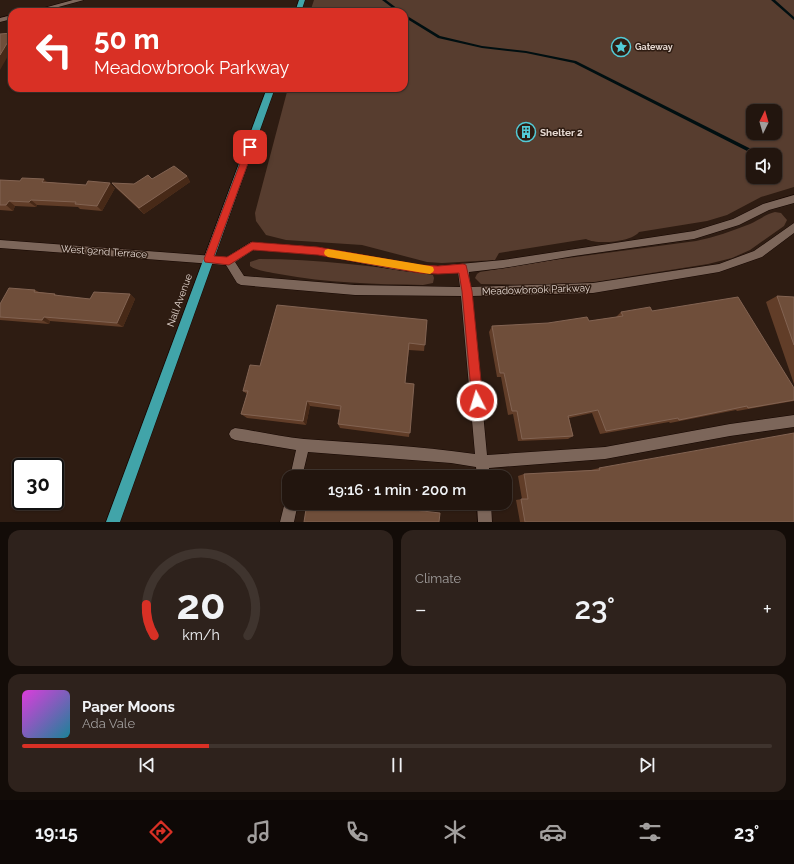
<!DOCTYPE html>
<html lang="en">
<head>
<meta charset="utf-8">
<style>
	body { margin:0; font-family:Raleway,sans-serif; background:#2e221c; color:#f1f3f6; height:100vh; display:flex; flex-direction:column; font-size:15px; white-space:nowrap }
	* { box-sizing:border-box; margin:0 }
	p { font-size:13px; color:#a29f9e }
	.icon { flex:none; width:22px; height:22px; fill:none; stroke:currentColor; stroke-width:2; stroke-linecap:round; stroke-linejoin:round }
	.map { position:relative; height:522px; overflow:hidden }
	.sheet { display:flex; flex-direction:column; gap:8px; padding:8px; background:#130c08; flex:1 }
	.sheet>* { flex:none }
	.banner { position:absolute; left:8px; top:8px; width:400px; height:84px; border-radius:12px; box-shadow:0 1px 3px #0004,0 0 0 1px #3f342e; background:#d93025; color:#fff; overflow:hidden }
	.needle { width:26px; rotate:5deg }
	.fabs { position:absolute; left:746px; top:104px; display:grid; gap:8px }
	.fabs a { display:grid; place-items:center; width:36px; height:36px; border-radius:8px; background:#22150e; box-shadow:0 1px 3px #0004,0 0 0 1px #3f342e; font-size:20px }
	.speed { position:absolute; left:12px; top:458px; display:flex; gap:8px; font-size:20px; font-weight:700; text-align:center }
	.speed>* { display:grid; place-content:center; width:52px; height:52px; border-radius:50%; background:#22150e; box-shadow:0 1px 3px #0004,0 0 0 1px #3f342e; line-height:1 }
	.speed .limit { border:2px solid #111; border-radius:6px; background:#fff; color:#111 }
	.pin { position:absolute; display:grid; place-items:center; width:34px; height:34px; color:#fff; margin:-17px; border-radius:8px; box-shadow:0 2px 6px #0006 }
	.me { position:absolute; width:44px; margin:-22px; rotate:355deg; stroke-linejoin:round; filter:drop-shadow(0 0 3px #0008) }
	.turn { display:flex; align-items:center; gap:14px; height:84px; padding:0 20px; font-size:18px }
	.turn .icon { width:52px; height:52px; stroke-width:2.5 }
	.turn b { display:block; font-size:28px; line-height:34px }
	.big { font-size:30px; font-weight:600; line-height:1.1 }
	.sheet .tile { flex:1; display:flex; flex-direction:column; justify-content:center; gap:6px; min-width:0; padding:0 14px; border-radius:12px; background:#2e221c }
	.sheet .dial { align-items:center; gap:0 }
	.dial svg { height:104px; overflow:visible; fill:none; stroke:#3f342e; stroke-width:7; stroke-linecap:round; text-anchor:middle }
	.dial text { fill:#f1f3f6; stroke:none }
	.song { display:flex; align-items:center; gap:12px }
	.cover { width:48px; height:48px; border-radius:6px; background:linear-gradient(135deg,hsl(300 70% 55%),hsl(190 70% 35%)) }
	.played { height:4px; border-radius:2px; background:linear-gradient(90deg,#d93025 25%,#3f342e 25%) }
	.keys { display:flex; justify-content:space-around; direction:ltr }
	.heat { display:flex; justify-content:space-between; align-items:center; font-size:22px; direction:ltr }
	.sheet .tiles { flex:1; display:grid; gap:8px; grid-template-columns:1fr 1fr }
	.tile:last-child { grid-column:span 2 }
	.trip { position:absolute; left:282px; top:470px; width:230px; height:40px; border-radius:12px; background:#22150e; box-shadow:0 1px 3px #0004,0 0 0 1px #3f342e; font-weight:600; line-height:40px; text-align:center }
	.tabs { display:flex; height:64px; justify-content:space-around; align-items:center; background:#0e0806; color:#a29f9e }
	.tabs .icon { width:28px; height:28px }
	.tabs .on { color:#d93025 }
	.tabs b { font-size:18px; color:#f1f3f6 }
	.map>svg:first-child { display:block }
	.green { fill:#573d2f; fill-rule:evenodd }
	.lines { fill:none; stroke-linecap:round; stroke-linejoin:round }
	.stream { fill:#000f11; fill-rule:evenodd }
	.minor-casing { stroke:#150601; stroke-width:1 }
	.major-casing { stroke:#150601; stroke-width:1 }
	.minor { fill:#7c665a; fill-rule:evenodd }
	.major { fill:#41a4a9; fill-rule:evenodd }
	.wall { fill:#613d28 }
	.shaded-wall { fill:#472917 }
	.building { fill:#6f4e3a; stroke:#826352 }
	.route { fill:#d93025; stroke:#8d1f18 }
	.slow { fill:#f59e0b }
	.labels { text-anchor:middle; stroke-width:3; stroke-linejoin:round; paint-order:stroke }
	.far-poi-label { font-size:9px; font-weight:bold; fill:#e6d9d2; stroke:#2e1c12; text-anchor:start }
	.poi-label { font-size:10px; font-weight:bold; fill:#e6d9d2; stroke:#2e1c12; text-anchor:start }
	.street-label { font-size:10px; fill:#e6d9d2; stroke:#2e1c12 }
</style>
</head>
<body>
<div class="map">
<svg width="794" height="522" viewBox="0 0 794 522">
	<rect width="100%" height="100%" fill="#2e1c12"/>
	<path class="green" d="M314 0H794V187L761 197 727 215 707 221 639 232C632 242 597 245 586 239L499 253 495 260 442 263 427 262 362 245 286 240 266 235 256 221 255 213 288 88H404V12H310ZM753 111H775V133H753ZM753 155H775V177H753Z
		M775 212 781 213 787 220 784 226 750 250 732 258 708 264 594 282 537 285 481 284 475 278 477 274 480 272 553 260 696 241C715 237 732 231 750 224 759 220 766 214 775 212Z
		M259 259C317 259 375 266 433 275L434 278 433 283 423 285C375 284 327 283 279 274 270 272 257 271 250 266V262Z"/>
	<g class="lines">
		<path class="stream" d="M382 0H386L402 12H398Z
			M771 0H775L794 17V20Z
			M404 14 440 36 482 46 526 51 576 61 761 154V155H755L574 63 526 53 482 48 438 38 404 17Z"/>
		<g class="minor-casing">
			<path id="minor" d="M73 0H84L40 12H29Z
				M12 15V19L0 22V18Z
				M794 195V203L769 210 739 225 694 239 574 256 503 268 469 272 470 287 593 283 719 264 754 251 794 223V233L762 257 719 272 593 293 472 296 487 455 605 447 730 424 794 415V427L730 436 605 459 489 468V477H477L476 467 451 463 308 452 302 477H290L296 450 235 440 231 438 229 434 231 430 235 428C258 431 281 437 304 439 361 443 418 446 475 454L461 296 355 295 241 285 237 283 226 265 0 248V240L227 257 251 242 318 247 420 265 438 266 503 260 694 231 733 219 763 204ZM253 250C275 252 298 252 320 255 366 263 412 277 458 272L460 287 355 285 244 276 235 262Z
				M289 497V503H298L294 522H280L286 498Z
				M477 503H491L492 522H478Z"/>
		</g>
		<g class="major-casing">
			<path id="major" d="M299 0H305L301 12H295Z
				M267 88H275L120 522H106Z"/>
		</g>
		<use href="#minor" class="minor"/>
		<use href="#major" class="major"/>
	</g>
	<path class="wall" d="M187 176 190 182 144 214 116 188 112 183 134 184 152 179Z
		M0 180 47 182 115 188 102 211 80 209 78 207 37 205 36 207 15 206 13 211 0 210Z
		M35 290 39 292 55 294 59 296 90 299 130 294 135 299 123 327 50 321 49 324 0 320V304Z
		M777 296 794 297V384L766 302Z
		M652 311 794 388V401L788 402 737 411 736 410 670 423 669 422 600 434 592 413 569 418 573 436 568 439 518 441 513 414 508 415 501 377H497L489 332 492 326 589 321 616 317 621 312Z
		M427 320 424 351 409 350 405 383 414 384 409 437 340 428 338 424 341 410 310 406 306 425 247 418 241 414 247 394 243 391 260 366Z
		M599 468 794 522H520L516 500 522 499 518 476 524 474 591 470Z"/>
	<path class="shaded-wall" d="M12 35V49L0 70V55Z
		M187 176 190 182 144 214 139 208Z
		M44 179 50 185 42 182Z
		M110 183 115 188 102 211 97 206Z
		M31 200 37 205 36 207 29 202Z
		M9 201 15 206 13 211 6 205Z
		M130 294 135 299 123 327 117 323Z
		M44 317 50 321 49 324 42 320Z
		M307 401 310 406 306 425 303 421Z"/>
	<path class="building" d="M12 33V35L0 55V34Z
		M174 166 187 176 139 208 112 183 134 184 148 175 152 179Z
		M22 178 44 179 42 182 86 185 88 181 110 183 97 206 75 204 76 202 31 200 29 202 9 201 6 205H0V180L20 181Z
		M9 288 35 290 34 292 55 294 54 295 90 299 94 292 130 294 117 323 44 317 42 320 0 317V304Z
		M777 296 794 297V345Z
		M738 297 794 388V400L748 408 747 406 679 420 678 418 606 431 598 410 568 416 573 436 522 439 517 411H512L504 373H500L492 326 548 323 587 317 589 321 623 316 621 312 650 307 652 311Z
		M277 305 427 320 425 345 409 343 405 383 414 384 410 433 338 424 341 406 307 401 303 421 241 414 248 391H243L250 365 260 366Z
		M794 433V522H525L521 499H528L524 474 600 470 599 468Z
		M307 503H389L388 507 440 513 439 522H304Z"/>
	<path class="route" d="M247 145H250L254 147 214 256 227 257 252 242 318 247 420 265 438 266 463 264 466 265 472 291 483 401 481 405 477 407 473 405 472 401 462 291 459 273 438 274 420 273 318 255 253 250 229 265 205 262 204 259Z"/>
	<path class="slow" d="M328 249 430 266 433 267 434 270 433 272 430 274 328 257 325 255 324 253 325 250Z"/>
	<defs>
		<g id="sight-ring" transform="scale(1)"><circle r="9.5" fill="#2e1c12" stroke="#52cbd7" stroke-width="1.5"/><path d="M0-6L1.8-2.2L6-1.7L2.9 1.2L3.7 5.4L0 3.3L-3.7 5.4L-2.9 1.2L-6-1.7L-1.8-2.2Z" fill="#52cbd7"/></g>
		<g id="building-ring" transform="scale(1)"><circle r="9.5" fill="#2e1c12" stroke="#52cbd7" stroke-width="1.5"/><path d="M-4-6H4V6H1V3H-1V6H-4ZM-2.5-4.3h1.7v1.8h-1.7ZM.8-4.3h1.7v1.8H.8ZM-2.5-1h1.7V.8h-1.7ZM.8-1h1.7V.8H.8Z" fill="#52cbd7"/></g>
	</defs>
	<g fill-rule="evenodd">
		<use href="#sight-ring" x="621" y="47"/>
		<use href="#building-ring" x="526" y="132"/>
	</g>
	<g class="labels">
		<g class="far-poi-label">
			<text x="635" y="50">Gateway</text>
		</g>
		<g class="poi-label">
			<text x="540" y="136">Shelter 2</text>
		</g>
		<g class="street-label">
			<text transform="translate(104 251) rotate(4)" y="4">West 92nd Terrace</text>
			<text transform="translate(536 289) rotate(-2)" y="4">Meadowbrook Parkway</text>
			<text transform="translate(179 300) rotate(-70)" y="4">Nall Avenue</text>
		</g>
	</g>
</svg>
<div class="fabs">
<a><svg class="needle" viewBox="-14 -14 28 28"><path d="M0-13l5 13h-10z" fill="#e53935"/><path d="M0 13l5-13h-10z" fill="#a29f9e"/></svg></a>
<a><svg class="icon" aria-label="sound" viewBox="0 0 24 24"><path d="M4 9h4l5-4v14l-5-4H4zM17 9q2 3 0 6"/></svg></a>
</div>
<div class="speed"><div class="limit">30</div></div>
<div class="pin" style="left:250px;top:147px;background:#d93025"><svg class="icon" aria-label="arrive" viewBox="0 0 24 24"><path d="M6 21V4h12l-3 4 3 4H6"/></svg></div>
<svg class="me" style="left:477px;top:401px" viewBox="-20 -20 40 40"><circle r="17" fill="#d93025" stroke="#fff" stroke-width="3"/><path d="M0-11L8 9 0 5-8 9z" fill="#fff"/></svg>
<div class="trip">19:16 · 1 min · 200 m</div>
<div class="banner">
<div class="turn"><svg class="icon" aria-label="left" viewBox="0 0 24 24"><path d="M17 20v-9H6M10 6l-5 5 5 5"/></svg><div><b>50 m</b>Meadowbrook Parkway</div></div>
</div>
</div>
<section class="sheet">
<div class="tiles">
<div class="tile dial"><svg viewBox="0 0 100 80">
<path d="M14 69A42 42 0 1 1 86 69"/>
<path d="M14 69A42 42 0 0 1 8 45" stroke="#d93025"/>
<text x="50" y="56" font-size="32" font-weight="700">20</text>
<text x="50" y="72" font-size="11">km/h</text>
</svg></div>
<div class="tile"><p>Climate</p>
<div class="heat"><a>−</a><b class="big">23°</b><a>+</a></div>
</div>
<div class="tile">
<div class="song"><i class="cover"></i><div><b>Paper Moons</b><p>Ada Vale</p></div></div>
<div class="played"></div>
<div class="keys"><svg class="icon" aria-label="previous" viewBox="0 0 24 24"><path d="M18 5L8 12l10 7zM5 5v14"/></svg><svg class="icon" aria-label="pause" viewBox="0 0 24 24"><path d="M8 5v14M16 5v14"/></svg><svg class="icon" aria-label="next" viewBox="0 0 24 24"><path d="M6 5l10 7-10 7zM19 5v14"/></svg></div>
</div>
</div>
</section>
<nav class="tabs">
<b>19:15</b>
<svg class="icon on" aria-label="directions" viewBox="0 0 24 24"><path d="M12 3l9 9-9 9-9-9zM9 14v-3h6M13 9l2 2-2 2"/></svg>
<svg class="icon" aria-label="music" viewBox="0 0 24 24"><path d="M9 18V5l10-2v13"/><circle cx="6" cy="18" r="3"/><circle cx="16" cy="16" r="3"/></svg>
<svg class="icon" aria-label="phone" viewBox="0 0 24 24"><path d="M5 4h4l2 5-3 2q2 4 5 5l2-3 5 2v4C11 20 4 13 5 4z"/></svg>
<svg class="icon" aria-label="climate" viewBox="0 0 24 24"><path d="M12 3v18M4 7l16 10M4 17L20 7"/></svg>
<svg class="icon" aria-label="car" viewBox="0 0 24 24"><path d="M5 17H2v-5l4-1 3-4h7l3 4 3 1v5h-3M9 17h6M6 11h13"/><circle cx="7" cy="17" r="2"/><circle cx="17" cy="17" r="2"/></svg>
<svg class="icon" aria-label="filters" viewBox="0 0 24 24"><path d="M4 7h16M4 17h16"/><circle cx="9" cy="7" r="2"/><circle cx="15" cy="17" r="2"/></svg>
<b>23°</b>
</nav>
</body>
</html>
